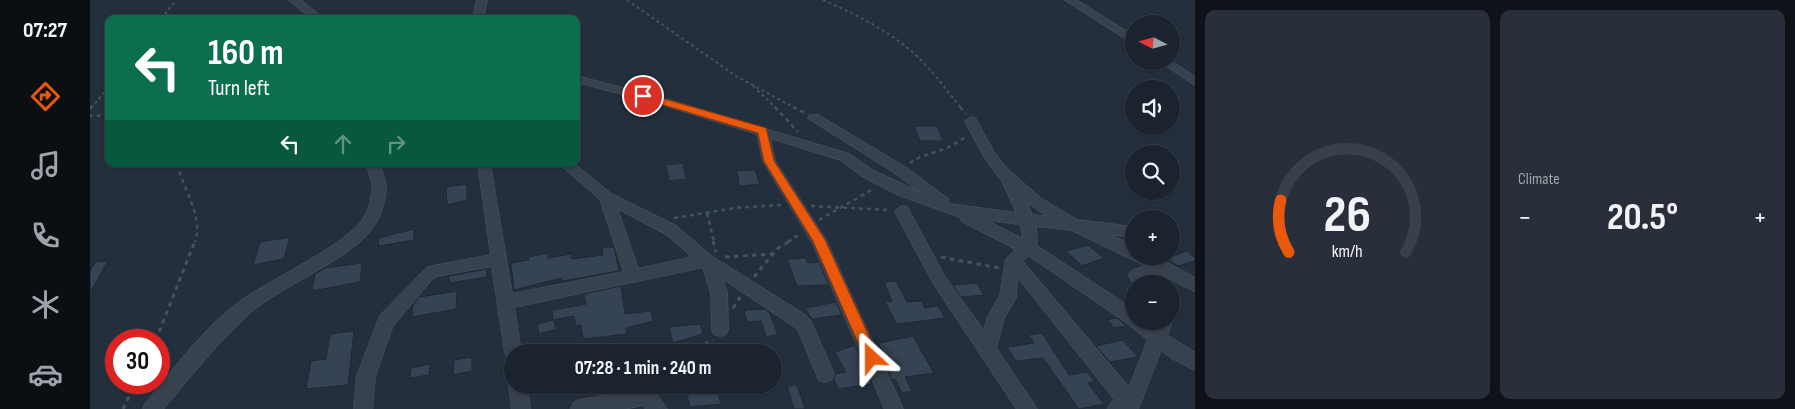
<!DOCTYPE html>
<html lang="en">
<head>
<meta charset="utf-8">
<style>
	body { margin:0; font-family:"Sofia Sans Condensed",sans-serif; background:#282f3a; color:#f1f3f6; height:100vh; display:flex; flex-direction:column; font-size:19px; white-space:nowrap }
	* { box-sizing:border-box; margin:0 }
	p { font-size:16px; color:#a0a4aa }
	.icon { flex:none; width:28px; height:28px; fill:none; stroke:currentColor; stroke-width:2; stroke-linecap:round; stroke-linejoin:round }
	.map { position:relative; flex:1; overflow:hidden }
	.sheet { display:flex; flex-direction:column; gap:10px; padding:10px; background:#0f1319; width:600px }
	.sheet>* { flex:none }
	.guide { position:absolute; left:15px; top:15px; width:475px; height:152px; border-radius:10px; box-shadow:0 1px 4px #0004,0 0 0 1px #39404a; background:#0b6e4f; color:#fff; overflow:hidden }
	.needle { width:32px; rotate:276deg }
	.fabs { position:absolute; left:1035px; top:15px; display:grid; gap:10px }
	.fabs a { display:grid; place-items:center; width:55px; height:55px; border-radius:50%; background:#1b232e; box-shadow:0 1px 4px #0004,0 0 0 1px #39404a; font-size:25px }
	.speed { position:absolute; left:15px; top:329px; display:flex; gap:10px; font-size:25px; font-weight:700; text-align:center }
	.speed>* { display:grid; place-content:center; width:65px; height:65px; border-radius:50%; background:#1b232e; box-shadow:0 1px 4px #0004,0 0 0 1px #39404a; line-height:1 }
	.speed .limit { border:8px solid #d22; background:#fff; color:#111 }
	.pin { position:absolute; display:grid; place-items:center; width:42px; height:42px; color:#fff; margin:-21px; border:2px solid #fff; border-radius:50%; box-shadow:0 1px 5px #0007 }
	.me { position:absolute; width:55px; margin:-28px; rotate:336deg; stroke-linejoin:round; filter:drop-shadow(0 0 4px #0008) }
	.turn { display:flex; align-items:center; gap:18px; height:105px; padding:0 20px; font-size:22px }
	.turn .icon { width:65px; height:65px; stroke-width:2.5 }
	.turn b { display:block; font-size:35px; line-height:42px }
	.lanes { display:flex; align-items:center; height:48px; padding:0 20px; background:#0003; justify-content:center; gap:25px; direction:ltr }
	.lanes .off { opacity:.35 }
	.big { font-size:38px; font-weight:700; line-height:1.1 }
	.sheet .widget { flex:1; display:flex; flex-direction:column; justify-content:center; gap:8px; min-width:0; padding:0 18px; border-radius:10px; background:#282f3a }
	.sheet .dial { align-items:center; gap:0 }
	.dial svg { height:130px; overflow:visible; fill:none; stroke:#39404a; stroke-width:7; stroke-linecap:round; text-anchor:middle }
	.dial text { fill:#f1f3f6; stroke:none }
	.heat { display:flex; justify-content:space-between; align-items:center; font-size:28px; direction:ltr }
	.sheet .tiles { flex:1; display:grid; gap:10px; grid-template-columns:repeat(2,1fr) }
	.trip { position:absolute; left:414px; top:344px; width:278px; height:50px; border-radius:25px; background:#1b232e; box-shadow:0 1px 4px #0004,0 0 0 1px #39404a; font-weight:700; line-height:50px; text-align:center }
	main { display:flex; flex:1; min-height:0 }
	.menu { display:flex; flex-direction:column; width:90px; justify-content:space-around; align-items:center; background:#0b0e12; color:#a0a4aa }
	.menu .icon { width:35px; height:35px }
	.menu .selected { color:#ea580c }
	.menu b { font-size:22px; color:#f1f3f6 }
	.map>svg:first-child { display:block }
	.building { fill:#364354; stroke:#1f2835 }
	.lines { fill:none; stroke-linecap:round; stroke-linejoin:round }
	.minor-casing { stroke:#414a57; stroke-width:2 }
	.path-far2 { stroke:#3f5557; stroke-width:2; stroke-dasharray:3 3; stroke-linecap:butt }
	.path-far1 { stroke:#3f5557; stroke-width:2.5; stroke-dasharray:4 4; stroke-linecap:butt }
	.path { stroke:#3f5557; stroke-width:3; stroke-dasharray:4.5 4.5; stroke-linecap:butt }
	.minor { fill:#38414e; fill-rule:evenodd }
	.route { fill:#ea580c; stroke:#983908 }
</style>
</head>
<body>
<main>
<nav class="menu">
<b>07:27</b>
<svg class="icon selected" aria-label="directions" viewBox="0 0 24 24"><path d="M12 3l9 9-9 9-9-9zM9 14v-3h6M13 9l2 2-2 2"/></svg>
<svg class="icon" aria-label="music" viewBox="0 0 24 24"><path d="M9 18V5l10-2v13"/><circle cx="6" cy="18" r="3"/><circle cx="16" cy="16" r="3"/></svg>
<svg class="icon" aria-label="phone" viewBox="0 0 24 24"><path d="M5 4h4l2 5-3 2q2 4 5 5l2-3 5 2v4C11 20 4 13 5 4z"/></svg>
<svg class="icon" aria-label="climate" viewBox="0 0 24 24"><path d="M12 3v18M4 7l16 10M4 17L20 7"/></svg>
<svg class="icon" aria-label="car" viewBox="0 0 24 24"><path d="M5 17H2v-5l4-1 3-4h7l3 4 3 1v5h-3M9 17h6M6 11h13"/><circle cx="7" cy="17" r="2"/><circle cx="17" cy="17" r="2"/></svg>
</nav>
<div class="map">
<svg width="1105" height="409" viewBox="0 0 1105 409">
	<rect width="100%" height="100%" fill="#242f3e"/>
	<path class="building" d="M824 126H847L853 141H830Z
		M593 163 596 179 579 181 576 165Z
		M665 170 670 184 649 186 647 171Z
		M377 184V200L357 205 356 187Z
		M324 229V240L289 246 288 238Z
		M200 237 194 259 163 265 170 242Z
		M998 245 1014 258 992 266 976 251Z
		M524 247 529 271 472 281V278L424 290 421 263 439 260 438 257 458 253V258L481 254 482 259 513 255 512 248Z
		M1097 251 1105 258V261L1088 266 1077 258Z
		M715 258 718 263 729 262 739 285 707 286 697 259Z
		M18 261 0 293V271L5 262Z
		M272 263 270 282 222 291 225 274 235 268Z
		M397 269V277L359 283V276Z
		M806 281 817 302 832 301 835 308 848 306 855 318 807 324 795 302 802 301 794 282Z
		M887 283 894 295 871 297 863 285Z
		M531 286 535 314 561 311 563 321 536 328 537 334 493 339 491 325 486 326 484 316 463 320 462 310 496 304 494 294Z
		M367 291 366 309 322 317 323 305 329 297Z
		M746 302 752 315 722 319 715 308Z
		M675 309 679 312 688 335 676 337 671 321 657 322 654 310Z
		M1026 318 1031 321 1036 326 1024 328 1017 320Z
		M464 320 466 329 449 334 447 324Z
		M610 324 613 334 583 343 579 327Z
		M264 331 258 385 216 389 221 361 236 359 240 334Z
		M952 333 979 375 997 372 1004 381 998 383 1014 404 989 409 953 358 926 361 917 347 944 343 938 335Z
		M823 336 844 373 815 377 822 391 812 393 805 379 802 380 796 366H800L788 343Z
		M1033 340 1048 357 1020 362 1006 346Z
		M765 345 782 384 748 389 744 379 746 374 756 372 745 352Z
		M382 357V371L363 375 364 360Z
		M340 364 339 375 320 378 321 368Z
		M607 385H626L631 404 600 407 597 395 609 394Z
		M707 385 715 409H704L697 386Z"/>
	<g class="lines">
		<g class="minor-casing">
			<path id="minor" d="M199 0H210L234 19H223Z
				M387 0H397L393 19H383Z
				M975 0H986L1044 36V44Z
				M1069 61H1081L1105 77V85Z
				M486 76 572 98 759 154 782 170 833 194 805 173 718 118 720 115H728L815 167 858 199 859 204 927 213 912 181 895 158 875 121 881 117 885 118 903 151 917 169 950 198 987 220 1044 227V237L1017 234 1044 246V256H1064L1105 278V291L1070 274 1056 278 1059 284 1044 285 1039 275 1042 271 1056 266 982 230 946 226 947 246 1044 310V321H1059L1064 325 1066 321H1081V319L1082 321 1077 335 1105 353V370L1082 358 1071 350 1048 409H1018L1021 403 1026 401 927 276 926 297 914 318 906 348 947 409H927L844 284 805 211 812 206 817 207 854 276 894 331 898 317 910 296 916 260 926 249 872 221 870 217 809 195 772 176 751 160 680 138 685 161 736 240 813 409H795L722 242 673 161 667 134 564 102 486 82ZM936 201 958 217 942 215ZM895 220 931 224 933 239ZM938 255 1039 324 1058 340 1039 388 932 261Z
				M278 164H290C291 171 294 175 295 182 298 193 292 212 286 222 268 256 194 284 163 310 129 340 102 374 73 409H53L56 403C86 367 116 325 155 298 183 279 258 244 274 218 279 210 284 191 282 182 281 175 277 171 278 164Z
				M388 164H400L422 294 534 272 510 199 470 164H484L521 194 586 226 621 256 712 313 720 320 744 374 741 380 735 382 729 380 708 329 632 278 637 293 638 329 636 334 630 336 624 334 622 329 621 293 613 267 424 307 431 352H422V359L417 357 415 352 402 266 347 276 342 279 303 325 285 376 282 409H264L267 376 290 316 338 267 401 255ZM527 208 576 234 603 257 548 269Z
				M422 379V385H437L440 409H422L419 385Z
				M557 388 563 390 577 409H556L553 405 534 409H481L484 403 490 400Z"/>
		</g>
		<path class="path-far2" d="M537 0 646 76 705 108
			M733 0C769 16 806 34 834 63 847 77 859 93 871 108
			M71 19 86 0
			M663 86 686 108
			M1 108 19 87"/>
		<path class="path-far1" d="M685 107 708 132
			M703 107 715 113
			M870 107 876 114
			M0 109 2 107
			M0 114 1 116 19 115
			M820 163 830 157 857 148 878 136
			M87 164C93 188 114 218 105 242
			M721 206 800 210
			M617 213 624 242
			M584 218 645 208 693 205
			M729 220 785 188
			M698 242 711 233"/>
		<path class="path" d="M623 241 626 252
			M635 257 683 254
			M851 257 909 268
			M664 277 687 249 700 241
			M643 308 651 296
			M66 340 105 241
			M598 352 623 340
			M33 409 46 382"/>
		<use href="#minor" class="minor"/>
	</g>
	<path class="route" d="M550 94H557L676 128 684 161 735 240 789 358 787 363 782 365 777 363 723 241 674 161 668 133 550 98Z"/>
</svg>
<div class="fabs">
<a><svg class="needle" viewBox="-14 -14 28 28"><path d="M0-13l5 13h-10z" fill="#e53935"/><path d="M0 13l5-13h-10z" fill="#a0a4aa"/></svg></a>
<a><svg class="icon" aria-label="sound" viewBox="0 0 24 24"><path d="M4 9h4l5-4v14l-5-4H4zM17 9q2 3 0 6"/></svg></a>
<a><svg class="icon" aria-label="search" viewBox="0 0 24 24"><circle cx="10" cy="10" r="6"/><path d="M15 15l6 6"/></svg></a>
<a>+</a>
<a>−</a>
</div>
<div class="speed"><div class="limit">30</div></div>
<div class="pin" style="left:553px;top:96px;background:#d93025"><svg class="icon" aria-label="arrive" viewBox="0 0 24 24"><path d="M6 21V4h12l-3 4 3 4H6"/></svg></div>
<svg class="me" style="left:782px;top:358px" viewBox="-20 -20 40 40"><path d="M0-17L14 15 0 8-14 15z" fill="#ea580c" stroke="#fff" stroke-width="4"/></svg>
<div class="trip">07:28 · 1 min · 240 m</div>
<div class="guide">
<div class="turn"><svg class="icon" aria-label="left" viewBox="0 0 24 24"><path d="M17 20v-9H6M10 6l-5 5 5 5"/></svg><div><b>160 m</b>Turn left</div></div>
<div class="lanes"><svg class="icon" aria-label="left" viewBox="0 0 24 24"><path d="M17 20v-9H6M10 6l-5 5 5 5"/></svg><svg class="icon off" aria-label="ahead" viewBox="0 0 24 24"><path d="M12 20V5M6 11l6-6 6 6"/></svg><svg class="icon off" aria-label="right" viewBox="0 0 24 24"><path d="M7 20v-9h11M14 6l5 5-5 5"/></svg></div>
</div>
</div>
<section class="sheet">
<div class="tiles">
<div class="widget dial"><svg viewBox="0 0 100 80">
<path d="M14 69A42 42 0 1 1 86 69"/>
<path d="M14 69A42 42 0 0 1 9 37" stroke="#ea580c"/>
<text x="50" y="56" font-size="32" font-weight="700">26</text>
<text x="50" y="72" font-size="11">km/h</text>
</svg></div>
<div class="widget"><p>Climate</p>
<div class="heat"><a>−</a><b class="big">20.5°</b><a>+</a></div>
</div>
</div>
</section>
</main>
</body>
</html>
